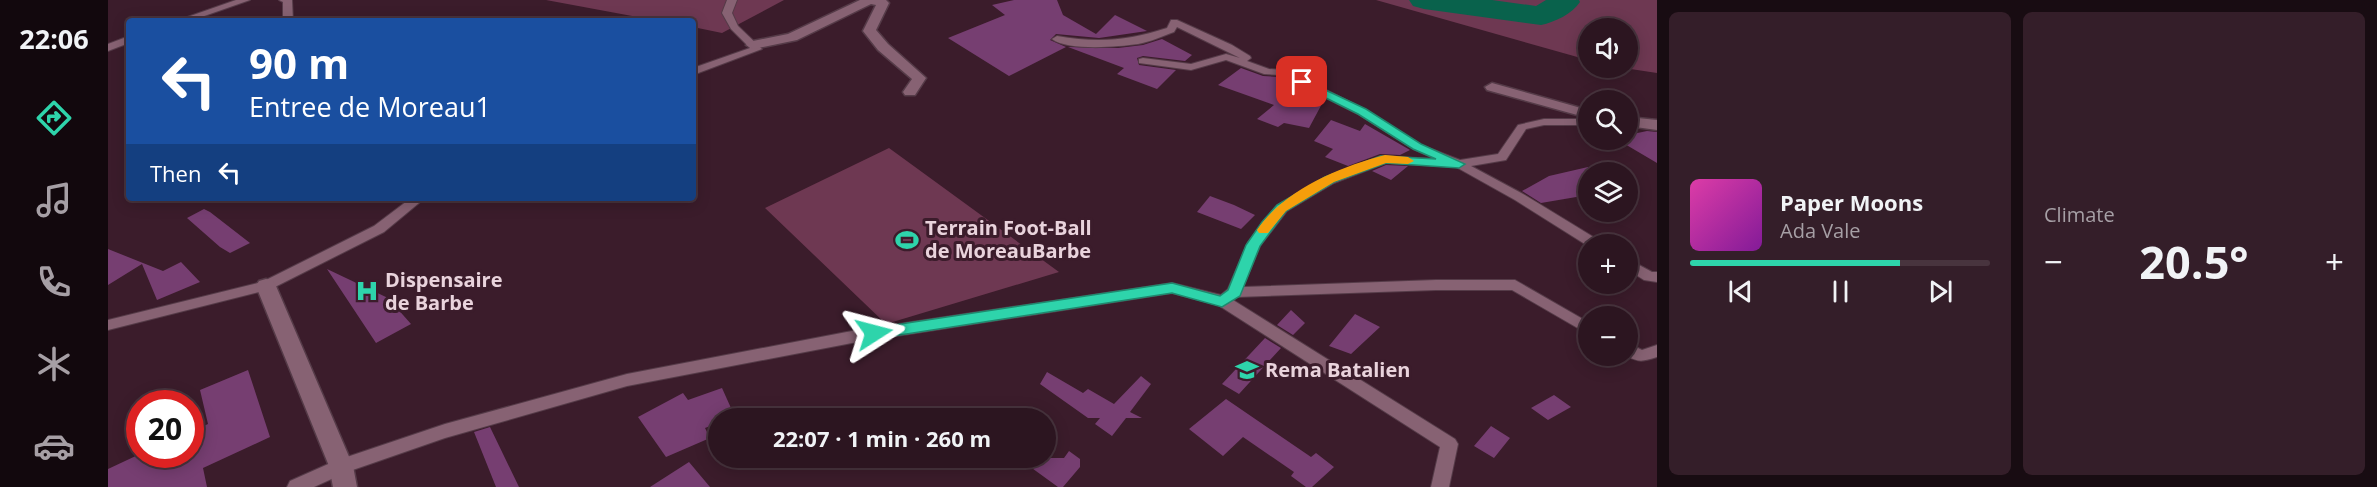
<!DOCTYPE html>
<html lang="en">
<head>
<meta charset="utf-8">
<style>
	body { margin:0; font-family:"Open Sans",sans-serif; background:#341e29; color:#f1f3f6; height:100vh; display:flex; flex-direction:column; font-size:22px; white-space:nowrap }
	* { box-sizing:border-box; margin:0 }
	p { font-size:20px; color:#a69fa5 }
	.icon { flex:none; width:33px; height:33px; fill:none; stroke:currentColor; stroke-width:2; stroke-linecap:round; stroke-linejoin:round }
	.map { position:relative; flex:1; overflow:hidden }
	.details { display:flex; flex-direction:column; gap:12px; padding:12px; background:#180c12; width:720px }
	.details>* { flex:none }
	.guide { position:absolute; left:18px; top:18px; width:570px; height:183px; border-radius:6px; box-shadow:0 3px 15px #0003,0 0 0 2px #48343e; background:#1a4fa0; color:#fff; overflow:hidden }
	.tools { position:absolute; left:1470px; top:18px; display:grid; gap:12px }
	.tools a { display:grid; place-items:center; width:60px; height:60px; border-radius:50%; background:#2c1520; box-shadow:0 3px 15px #0003,0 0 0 2px #48343e; font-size:30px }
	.speed { position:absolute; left:18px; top:390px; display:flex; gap:12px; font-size:30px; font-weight:700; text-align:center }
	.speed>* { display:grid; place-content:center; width:78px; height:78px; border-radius:50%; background:#2c1520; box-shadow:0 3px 15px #0003,0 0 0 2px #48343e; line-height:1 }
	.speed .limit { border:9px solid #d22; background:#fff; color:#111 }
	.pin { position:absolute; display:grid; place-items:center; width:51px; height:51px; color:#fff; margin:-26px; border-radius:12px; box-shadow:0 3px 9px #0006 }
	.me { position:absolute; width:66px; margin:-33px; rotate:81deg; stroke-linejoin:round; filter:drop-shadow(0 0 4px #0008) }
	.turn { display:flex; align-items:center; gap:21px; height:126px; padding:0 24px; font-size:27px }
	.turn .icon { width:78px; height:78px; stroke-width:2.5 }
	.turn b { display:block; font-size:42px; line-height:51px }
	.then { display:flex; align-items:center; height:57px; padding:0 24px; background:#0003; gap:12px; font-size:22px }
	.big { font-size:45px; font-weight:700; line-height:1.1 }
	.details .card { flex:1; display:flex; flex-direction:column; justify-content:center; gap:9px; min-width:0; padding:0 21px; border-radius:9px; background:#341e29 }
	.song { display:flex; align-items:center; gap:18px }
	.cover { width:72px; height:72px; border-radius:9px; background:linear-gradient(135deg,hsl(320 70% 55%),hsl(290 70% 35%)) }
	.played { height:6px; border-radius:3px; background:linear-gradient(90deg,#2ed4ab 70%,#48343e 70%) }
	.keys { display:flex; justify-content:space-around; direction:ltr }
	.heat { display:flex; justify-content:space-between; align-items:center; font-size:33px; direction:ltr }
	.details .tiles { flex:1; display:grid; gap:12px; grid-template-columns:repeat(2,1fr) }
	.trip { position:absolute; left:600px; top:408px; width:348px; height:60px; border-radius:30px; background:#2c1520; box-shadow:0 3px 15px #0003,0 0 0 2px #48343e; font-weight:700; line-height:60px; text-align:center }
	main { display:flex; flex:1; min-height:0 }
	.dock { display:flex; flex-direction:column; width:108px; justify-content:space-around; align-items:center; background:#12080d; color:#a69fa5 }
	.dock .icon { width:42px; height:42px }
	.dock .selected { color:#2ed4ab }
	.dock b { font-size:27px; color:#f1f3f6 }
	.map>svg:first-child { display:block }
	.green { fill:#6e3852 }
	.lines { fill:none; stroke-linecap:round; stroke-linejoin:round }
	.river { fill:#09624c; fill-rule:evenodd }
	.building { fill:#763e71 }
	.service-casing { stroke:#553b48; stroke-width:2 }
	.minor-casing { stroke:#553b48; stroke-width:3 }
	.service { fill:#876273; fill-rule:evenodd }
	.minor { fill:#876273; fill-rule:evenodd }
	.route { fill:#2ed4ab; stroke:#1e8a6f; stroke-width:1.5 }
	.slow { fill:#f59e0b }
	.labels { text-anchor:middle; stroke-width:6; stroke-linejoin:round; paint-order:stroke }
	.poi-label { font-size:20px; font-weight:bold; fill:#e9d3dc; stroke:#3b1c2b; text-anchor:start }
</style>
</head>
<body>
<main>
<nav class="dock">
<b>22:06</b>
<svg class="icon selected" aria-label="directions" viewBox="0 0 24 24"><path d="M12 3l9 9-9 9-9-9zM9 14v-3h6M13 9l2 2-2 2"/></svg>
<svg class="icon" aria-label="music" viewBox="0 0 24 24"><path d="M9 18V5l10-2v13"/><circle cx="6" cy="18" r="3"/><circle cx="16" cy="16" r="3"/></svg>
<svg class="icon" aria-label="phone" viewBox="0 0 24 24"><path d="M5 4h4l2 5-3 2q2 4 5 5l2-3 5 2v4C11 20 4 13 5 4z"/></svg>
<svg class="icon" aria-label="climate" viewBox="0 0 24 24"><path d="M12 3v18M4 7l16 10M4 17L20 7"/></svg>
<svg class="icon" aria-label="car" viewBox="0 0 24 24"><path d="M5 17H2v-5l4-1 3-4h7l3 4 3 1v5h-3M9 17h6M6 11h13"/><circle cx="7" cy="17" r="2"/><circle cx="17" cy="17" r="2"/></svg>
</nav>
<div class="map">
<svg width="1549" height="487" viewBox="0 0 1549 487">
	<rect width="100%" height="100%" fill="#3b1c2b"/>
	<path class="green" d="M438 0H676L614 33 585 27V21H551Z
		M1268 0H1549V73L1516 68H1520V28H1480V60Z
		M781 148 951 272 778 324 657 208Z"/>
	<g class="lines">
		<path class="river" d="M1301 0H1384L1428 6 1438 0H1471L1472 2C1464 14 1447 22 1433 25L1316 9 1305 6Z"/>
	</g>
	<path class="building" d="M906 0H949L955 15 988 34 1007 15 1039 31 991 38 948 34 942 40 958 47 901 76 840 38 897 15 884 5Z
		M1054 39 1084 55 1077 61 1035 56 1029 58 1031 65 1068 70 1049 89 1009 74 1016 68 960 47 1010 48 1035 45Z
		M1133 68 1155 76 1171 77 1216 100 1201 128 1176 123 1170 127 1149 119 1166 105 1110 85Z
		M1223 120 1252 131 1257 124 1302 150 1292 155 1272 154 1240 166 1217 157 1225 149 1206 141Z
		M1539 131 1549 132V163L1510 140H1520V135Z
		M1278 165 1300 166 1283 180 1264 171Z
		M1480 167V195L1433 203 1414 191 1441 176Z
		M1102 196 1126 205 1147 215 1133 229 1089 212Z
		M96 209 102 212 142 243 122 253 112 247 79 218Z
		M0 249 55 271 73 262 92 282 49 300 34 264 0 285Z
		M219 269 280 298 303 324 268 343Z
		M1183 310 1197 323 1185 335 1169 325Z
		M1247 314 1272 327 1243 354 1221 346Z
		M1157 338 1173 348 1131 394 1114 384Z
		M140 370 162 437 95 468 99 487H0V469L32 454H82V432L100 424 92 390Z
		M939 372 975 393 980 389 1006 404 1033 376 1043 384 1022 412 1034 418H1018L1004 436 987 424 992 418H980L932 384Z
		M614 388 627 417 610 418V423L597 428 602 438 558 457 530 417 575 393 580 400Z
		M1446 395 1463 407 1440 420 1423 408Z
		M1118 399 1203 457 1208 453 1226 467 1204 487H1198L1183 476 1186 472 1135 437 1115 456 1081 429Z
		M1383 426 1402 438 1386 458 1366 446Z
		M382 427 411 487H388L366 432Z
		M961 451 972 459V467L955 487H950L910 458H956Z
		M581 462 602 487H542Z"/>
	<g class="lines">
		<g class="service-casing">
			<path id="service" d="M128 0H142L82 21H68Z
				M171 0H184L185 21H175V2Z
				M619 0H629L624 13 630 26 654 49 585 75V68L642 48 623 29 614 13Z
				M1063 20H1069L1124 45 1142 56 1143 58 1139 61 1161 69 1178 70 1258 110 1313 145 1352 160 1390 154 1410 125 1436 119H1480V125H1436L1418 129 1398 160 1363 166 1415 194 1492 241 1493 244 1480 246 1407 200 1348 167 1278 163 1226 183 1179 211 1152 246 1135 287 1328 280H1407L1480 322V334L1404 290H1328L1129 297 1125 300 1347 439 1350 444 1341 487H1323L1332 447 1110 305 1064 293 744 343 519 386 337 438 239 472 206 487H179L182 481 227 461 337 424 519 374 744 331 1064 283 1113 295 1120 289 1140 242 1169 205 1218 177 1273 156 1328 159 1305 149 1250 114 1172 75 1156 74 1118 60 1083 70 1031 63V59L1035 58 1083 64 1118 54 1132 58 1069 27 1066 32C1055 36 1042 42 1030 44 1009 47 960 51 944 39L949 36C989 43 1020 41 1059 28Z
				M21 36V43L0 51V44Z
				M303 198H317L276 232 163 289 0 330V320L154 282 266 226Z
				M1520 259 1544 272H1549V282L1536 280 1520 270Z
				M1520 343 1534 350 1549 345V357C1536 361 1531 363 1519 356Z"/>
		</g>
		<g class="minor-casing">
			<path id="minor" d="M752 0H778L781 3 768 30 780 44 818 78 807 95H797L795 92 804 79 770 50 755 31 768 5 763 4 689 40 645 49 638 45 640 42 680 34Z
				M1384 83 1480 110V118L1379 90 1377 87Z
				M1520 117 1549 120V130L1520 126Z
				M158 279 165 281 168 286 245 466 249 487H225L221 466 148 286 151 281Z"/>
		</g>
		<use href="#service" class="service"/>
		<use href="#minor" class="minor"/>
	</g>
	<path class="route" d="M1194 79 1258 109 1313 144 1357 164 1351 168 1278 163 1226 182 1178 211 1152 246 1132 296 1114 307 1064 293 766 339 761 337 759 333 761 329 766 328 1064 283 1112 296 1120 290 1138 245 1154 222 1169 205 1217 177 1273 156 1328 159 1305 149 1250 114 1190 84V80Z"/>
	<path class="slow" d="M1277 155 1300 157 1306 161 1300 164 1278 163 1226 182 1178 211 1160 233H1151L1149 230C1176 190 1231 167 1277 155Z"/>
	<defs>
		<g id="stadium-bare" transform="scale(1.8)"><path d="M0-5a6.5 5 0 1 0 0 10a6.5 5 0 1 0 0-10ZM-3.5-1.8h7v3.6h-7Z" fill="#2ed4ab" stroke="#3b1c2b" stroke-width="2.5" paint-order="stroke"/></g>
		<g id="hospital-bare" transform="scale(1.8)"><path d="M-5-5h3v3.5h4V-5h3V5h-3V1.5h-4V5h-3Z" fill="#2ed4ab" stroke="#3b1c2b" stroke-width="2.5" paint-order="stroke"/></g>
		<g id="school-bare" transform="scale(1.8)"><path d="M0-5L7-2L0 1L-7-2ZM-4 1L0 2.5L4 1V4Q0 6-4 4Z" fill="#2ed4ab" stroke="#3b1c2b" stroke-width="2.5" paint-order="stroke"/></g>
	</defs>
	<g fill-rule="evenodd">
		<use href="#stadium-bare" x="799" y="240"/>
		<use href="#hospital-bare" x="259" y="291"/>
		<use href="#school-bare" x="1139" y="370"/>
	</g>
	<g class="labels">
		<g class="poi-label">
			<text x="817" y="235">Terrain Foot-Ball<tspan x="817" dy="23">de MoreauBarbe</tspan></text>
			<text x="277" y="287">Dispensaire<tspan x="277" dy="23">de Barbe</tspan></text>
			<text x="1157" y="377">Rema Batalien</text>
		</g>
	</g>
</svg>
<div class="tools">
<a><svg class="icon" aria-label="sound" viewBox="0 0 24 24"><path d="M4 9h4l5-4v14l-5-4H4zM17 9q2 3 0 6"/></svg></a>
<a><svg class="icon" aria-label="search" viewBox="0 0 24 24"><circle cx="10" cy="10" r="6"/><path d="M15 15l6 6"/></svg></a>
<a><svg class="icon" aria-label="layers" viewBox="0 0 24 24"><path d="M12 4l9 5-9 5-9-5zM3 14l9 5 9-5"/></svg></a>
<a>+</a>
<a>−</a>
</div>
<div class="speed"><div class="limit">20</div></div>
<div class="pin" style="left:1194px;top:82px;background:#d93025"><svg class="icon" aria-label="arrive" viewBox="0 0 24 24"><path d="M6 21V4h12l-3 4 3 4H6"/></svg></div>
<svg class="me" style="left:766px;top:333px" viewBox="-20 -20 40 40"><path d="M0-17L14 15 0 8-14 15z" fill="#2ed4ab" stroke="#fff" stroke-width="4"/></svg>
<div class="trip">22:07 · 1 min · 260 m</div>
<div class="guide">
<div class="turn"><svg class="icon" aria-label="left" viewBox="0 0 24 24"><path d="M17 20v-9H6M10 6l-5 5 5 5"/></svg><div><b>90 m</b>Entree de Moreau1</div></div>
<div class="then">Then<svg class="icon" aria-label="left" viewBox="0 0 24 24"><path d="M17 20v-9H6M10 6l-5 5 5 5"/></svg></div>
</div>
</div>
<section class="details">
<div class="tiles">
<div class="card">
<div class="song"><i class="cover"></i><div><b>Paper Moons</b><p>Ada Vale</p></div></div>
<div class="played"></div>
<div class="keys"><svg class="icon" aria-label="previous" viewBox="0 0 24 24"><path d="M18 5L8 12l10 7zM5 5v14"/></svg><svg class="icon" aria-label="pause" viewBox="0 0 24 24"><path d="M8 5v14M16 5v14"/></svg><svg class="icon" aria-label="next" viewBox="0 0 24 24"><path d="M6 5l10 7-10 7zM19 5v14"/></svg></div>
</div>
<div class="card"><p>Climate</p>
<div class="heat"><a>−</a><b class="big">20.5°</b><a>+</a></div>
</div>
</div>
</section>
</main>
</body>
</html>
